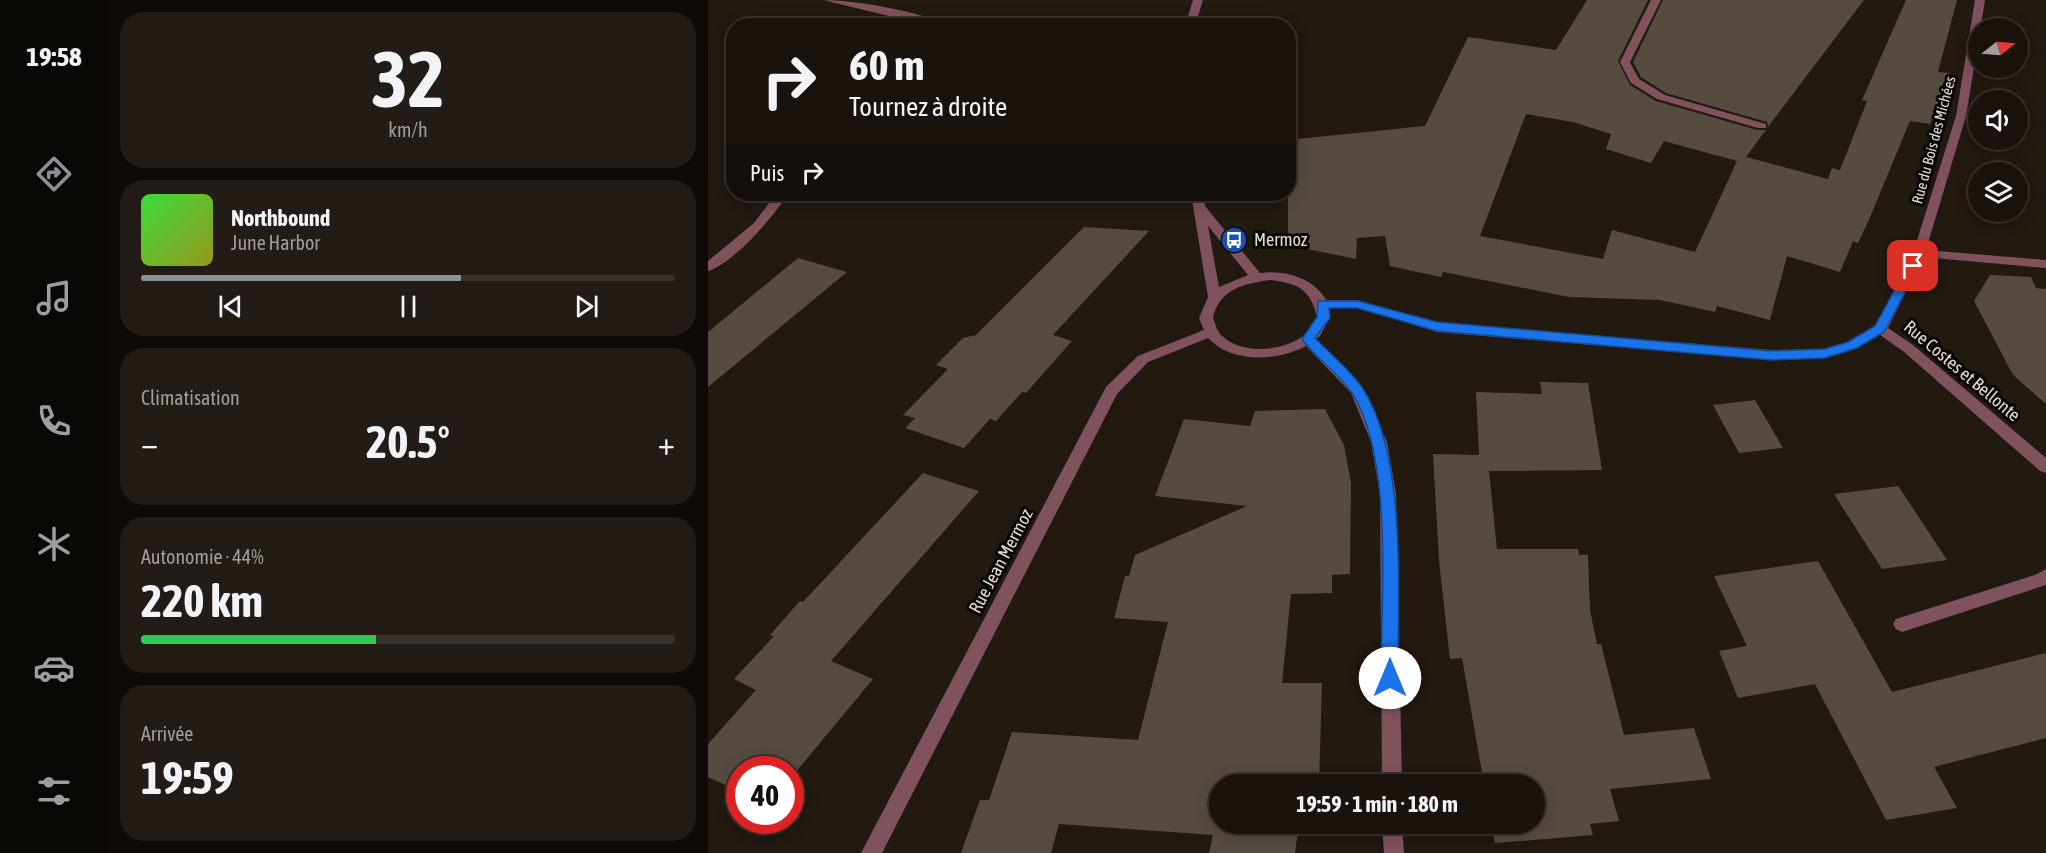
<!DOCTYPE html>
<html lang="fr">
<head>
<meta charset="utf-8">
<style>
	body { margin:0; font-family:"Asap Condensed",sans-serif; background:#231c16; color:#f1f3f6; height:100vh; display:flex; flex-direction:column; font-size:22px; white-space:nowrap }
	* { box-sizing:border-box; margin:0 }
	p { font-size:20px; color:#9f9e9d }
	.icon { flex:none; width:33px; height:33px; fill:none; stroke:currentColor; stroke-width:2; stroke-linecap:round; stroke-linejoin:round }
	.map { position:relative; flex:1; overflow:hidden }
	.details { display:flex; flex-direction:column; gap:12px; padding:12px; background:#0e0a07; width:600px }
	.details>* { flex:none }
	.banner { position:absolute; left:18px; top:18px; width:570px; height:183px; border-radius:24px; box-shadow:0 3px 15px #0003,0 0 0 2px #38322e; background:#1a130d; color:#f1f3f6; overflow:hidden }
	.needle { width:39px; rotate:73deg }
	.fabs { position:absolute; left:1260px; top:18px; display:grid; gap:12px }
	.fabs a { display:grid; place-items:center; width:60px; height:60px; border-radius:50%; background:#1a130d; box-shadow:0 3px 15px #0003,0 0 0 2px #38322e; font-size:30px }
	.speed { position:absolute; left:18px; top:756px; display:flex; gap:12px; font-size:30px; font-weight:700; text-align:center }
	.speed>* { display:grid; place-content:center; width:78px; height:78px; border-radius:50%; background:#1a130d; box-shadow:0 3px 15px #0003,0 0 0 2px #38322e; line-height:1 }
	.speed .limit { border:9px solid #d22; background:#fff; color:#111 }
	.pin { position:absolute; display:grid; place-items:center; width:51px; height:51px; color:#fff; margin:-26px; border-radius:12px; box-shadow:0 3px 9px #0006 }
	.me { position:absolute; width:66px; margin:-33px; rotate:0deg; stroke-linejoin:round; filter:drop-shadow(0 0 4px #0008) }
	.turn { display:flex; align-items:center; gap:21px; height:126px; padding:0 24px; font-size:27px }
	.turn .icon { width:78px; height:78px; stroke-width:2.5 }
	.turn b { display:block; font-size:42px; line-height:51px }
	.then { display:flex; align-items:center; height:57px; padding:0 24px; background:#0003; gap:12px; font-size:22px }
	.big { font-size:45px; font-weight:700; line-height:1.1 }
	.details .card { flex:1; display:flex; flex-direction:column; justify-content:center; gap:9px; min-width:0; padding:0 21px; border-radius:24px; background:#231c16 }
	.details .dial { align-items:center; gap:0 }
	.dial b { font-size:78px; line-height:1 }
	.song { display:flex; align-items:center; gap:18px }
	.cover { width:72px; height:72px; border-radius:9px; background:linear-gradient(135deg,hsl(120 70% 55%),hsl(60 70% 35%)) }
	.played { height:6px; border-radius:3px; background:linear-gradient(90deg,#8c9099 60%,#38322e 60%) }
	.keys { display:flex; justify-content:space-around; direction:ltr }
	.heat { display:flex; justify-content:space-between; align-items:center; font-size:33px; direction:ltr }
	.charge { height:9px; border-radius:4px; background:linear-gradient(90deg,#34c759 44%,#38322e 0) }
	.trip { position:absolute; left:501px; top:774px; width:336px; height:60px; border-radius:30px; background:#1a130d; box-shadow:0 3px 15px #0003,0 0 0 2px #38322e; font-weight:700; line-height:60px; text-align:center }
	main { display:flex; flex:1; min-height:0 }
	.menu { display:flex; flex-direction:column; width:108px; justify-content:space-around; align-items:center; background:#0a0805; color:#9f9e9d }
	.menu .icon { width:42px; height:42px }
	.menu .current { color:#8c9099 }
	.menu b { font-size:27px; color:#f1f3f6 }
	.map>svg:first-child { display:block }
	.building { fill:#564b41; fill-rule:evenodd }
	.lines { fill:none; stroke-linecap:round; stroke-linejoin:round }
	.minor { fill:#7f525e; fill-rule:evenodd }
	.route { fill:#1a73e8; stroke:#114b97; stroke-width:1.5 }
	.labels { text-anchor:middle; stroke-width:6; stroke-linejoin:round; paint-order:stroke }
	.far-street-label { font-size:15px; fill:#e1dbd5; stroke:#090603 }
	.poi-label { font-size:18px; fill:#e1dbd5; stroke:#090603; text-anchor:start }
	.street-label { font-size:18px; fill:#e1dbd5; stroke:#090603 }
</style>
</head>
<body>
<main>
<nav class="menu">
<b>19:58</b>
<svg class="icon current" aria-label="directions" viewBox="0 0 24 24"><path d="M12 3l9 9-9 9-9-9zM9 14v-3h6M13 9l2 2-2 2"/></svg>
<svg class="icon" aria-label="music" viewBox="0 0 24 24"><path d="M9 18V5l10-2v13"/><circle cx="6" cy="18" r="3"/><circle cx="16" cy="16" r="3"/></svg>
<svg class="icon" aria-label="phone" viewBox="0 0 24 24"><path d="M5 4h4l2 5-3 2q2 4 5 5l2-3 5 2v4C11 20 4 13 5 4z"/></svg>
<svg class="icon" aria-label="climate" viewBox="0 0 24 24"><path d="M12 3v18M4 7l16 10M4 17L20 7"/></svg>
<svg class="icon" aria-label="car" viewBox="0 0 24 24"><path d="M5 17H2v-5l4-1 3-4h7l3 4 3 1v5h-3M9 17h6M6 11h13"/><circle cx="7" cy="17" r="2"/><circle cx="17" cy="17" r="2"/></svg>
<svg class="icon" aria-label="filters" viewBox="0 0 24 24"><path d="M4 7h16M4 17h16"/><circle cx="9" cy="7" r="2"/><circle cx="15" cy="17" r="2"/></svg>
</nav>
<section class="details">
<div class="card dial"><b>32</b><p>km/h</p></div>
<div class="card">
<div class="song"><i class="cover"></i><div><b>Northbound</b><p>June Harbor</p></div></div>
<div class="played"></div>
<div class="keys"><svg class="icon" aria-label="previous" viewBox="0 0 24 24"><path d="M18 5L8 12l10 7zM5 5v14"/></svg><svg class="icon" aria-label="pause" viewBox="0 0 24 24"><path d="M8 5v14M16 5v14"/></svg><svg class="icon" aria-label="next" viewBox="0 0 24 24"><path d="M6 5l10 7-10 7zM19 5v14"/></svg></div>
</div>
<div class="card"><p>Climatisation</p>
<div class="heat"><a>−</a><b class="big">20.5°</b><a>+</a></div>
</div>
<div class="card"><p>Autonomie · 44%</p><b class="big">220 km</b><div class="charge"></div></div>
<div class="card"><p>Arrivée</p><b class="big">19:59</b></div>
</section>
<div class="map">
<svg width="1338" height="853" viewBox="0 0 1338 853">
	<rect width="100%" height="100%" fill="#221911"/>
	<path class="building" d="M879 0H940L910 61 922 85 948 101 1049 130H1058L1038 157 1120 179 1124 168 1132 170 1159 101 1154 100 1198 0H1249L1230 72 1242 73 1222 124 1202 121 1160 222 1150 243 1145 241 1132 272 1079 256 1062 320 1009 306 1007 312 952 300 861 297 735 272 733 277 682 266 677 236 649 238 648 259 580 245V140L717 126 760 37 848 50ZM818 114 865 122 903 134 898 149 943 163 956 141 1029 161 987 252 904 230 895 259 772 236Z
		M955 0H1156L1060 127 1059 122 958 93 933 77 925 62Z
		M376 227 441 231 345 335 364 341 318 393 314 392 288 421 282 419 256 448 197 428 207 418 195 415 240 369 228 365 255 338 268 335Z
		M90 258 139 272 0 387V332Z
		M1282 275 1323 277 1328 288 1338 289V404L1305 375 1266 301Z
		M832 382 880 383 894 470 781 471 789 549H870L871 555H880L882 610 889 644H893L916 735 986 728 1003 779 902 789 911 821 882 824 885 835 787 843 783 824H826V784H776L754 658 742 659 731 560 725 454 771 455 768 392 834 394Z
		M1047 400 1075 448 1031 453 1005 405Z
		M617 409 636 445 643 483 642 574 624 575V593L583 594 574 683H614L611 784H512V824H591L587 853H501L505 835 351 824 343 853H253L272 800H281L304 732 430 740 460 622 406 618 417 576H421L427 555 539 506 447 496 476 419 542 426 547 411Z
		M215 473 271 491 123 661 165 679 82 779V770H32V792L0 777V744L48 690 26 679 66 636 62 635 92 601 95 602Z
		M1190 486 1210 516 1239 560 1174 569 1126 494Z
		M1110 561 1184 692 1338 653V738L1226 767 1249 808 1178 820 1107 684 1030 698 1011 651 1039 646 1006 576Z"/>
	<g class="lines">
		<path class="minor" d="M115 0C144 0 215 11 238 26H222Z
			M485 0H495L487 26H477Z
			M943 0H953L922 62 931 79 957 95 1058 124V128H1050L949 99 923 83 912 62Z
			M1267 0H1277L1258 116 1218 250 1338 260V268L1215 257 1180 328 1205 345 1338 458V473L1332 471 1195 351 1172 335C1129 360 1111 359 1063 360L729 332 650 308H620L622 317 612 336 608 339 654 387 679 442 688 494 694 784H674L672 494 663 442 643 393 598 346C570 361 524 364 500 338L440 362 409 394 174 853H153L398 387 430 356 496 330 491 318 500 297 483 194H495L497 206 552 273C576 270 605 277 618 300H650L729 323 1063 350 1116 349 1139 342 1167 326 1205 253 1248 116ZM500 226 540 275 511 287ZM563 280C591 284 602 289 609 317 607 321 605 327 602 330 583 351 534 357 513 335 509 331 507 323 505 318 511 289 537 283 563 280Z
			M68 194H80C66 216 25 264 0 271V261L46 223Z
			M1338 569V585L1194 632 1188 629 1185 624 1188 619 1327 575Z
			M674 824H694L696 853H676Z"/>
	</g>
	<path class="route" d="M1205 263 1211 266 1176 332 1149 348 1117 358 1063 360 729 331 649 308H621L622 318 607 338C622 354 643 370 655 389 700 459 689 595 690 678L688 683 682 685 676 683 673 678C673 599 686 459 644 393 631 373 608 359 594 339L609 317 610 301H650L729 322 1063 351 1117 349 1140 342 1167 326 1200 266Z"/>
	<defs>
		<g id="bus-disc" transform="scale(1.35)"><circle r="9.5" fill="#1a4fb4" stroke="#090603"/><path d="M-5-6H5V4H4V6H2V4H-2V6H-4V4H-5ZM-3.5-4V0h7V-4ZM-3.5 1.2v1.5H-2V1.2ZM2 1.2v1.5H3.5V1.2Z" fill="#fff"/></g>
	</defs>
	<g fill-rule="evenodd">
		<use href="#bus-disc" x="526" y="240"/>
	</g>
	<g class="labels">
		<g class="far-street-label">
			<text transform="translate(1226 140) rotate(-75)" y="5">Rue du Bois des Michées</text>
		</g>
		<g class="poi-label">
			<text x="546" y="246">Mermoz</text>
		</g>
		<g class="street-label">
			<text transform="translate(1254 371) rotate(40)" y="6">Rue Costes et Bellonte</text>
			<text transform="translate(293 561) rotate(-62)" y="6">Rue Jean Mermoz</text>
		</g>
	</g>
</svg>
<div class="fabs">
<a><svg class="needle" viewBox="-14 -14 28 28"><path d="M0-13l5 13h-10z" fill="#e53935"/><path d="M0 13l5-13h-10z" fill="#9f9e9d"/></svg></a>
<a><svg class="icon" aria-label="sound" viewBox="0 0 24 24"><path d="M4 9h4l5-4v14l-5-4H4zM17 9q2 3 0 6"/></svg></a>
<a><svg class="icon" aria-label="layers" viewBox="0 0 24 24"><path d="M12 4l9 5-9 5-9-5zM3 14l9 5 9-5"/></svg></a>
</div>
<div class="speed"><div class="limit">40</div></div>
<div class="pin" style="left:1205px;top:266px;background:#d93025"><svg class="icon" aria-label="arrive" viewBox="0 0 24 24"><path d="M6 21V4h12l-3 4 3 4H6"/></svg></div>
<svg class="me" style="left:682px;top:678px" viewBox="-20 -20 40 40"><circle r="19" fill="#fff"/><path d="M0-13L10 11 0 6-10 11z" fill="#1a73e8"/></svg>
<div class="trip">19:59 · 1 min · 180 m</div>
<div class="banner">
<div class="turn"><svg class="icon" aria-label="right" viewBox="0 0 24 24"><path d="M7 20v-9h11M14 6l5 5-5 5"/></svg><div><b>60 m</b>Tournez à droite</div></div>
<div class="then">Puis<svg class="icon" aria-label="right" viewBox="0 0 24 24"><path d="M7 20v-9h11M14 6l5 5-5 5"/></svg></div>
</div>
</div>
</main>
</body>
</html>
